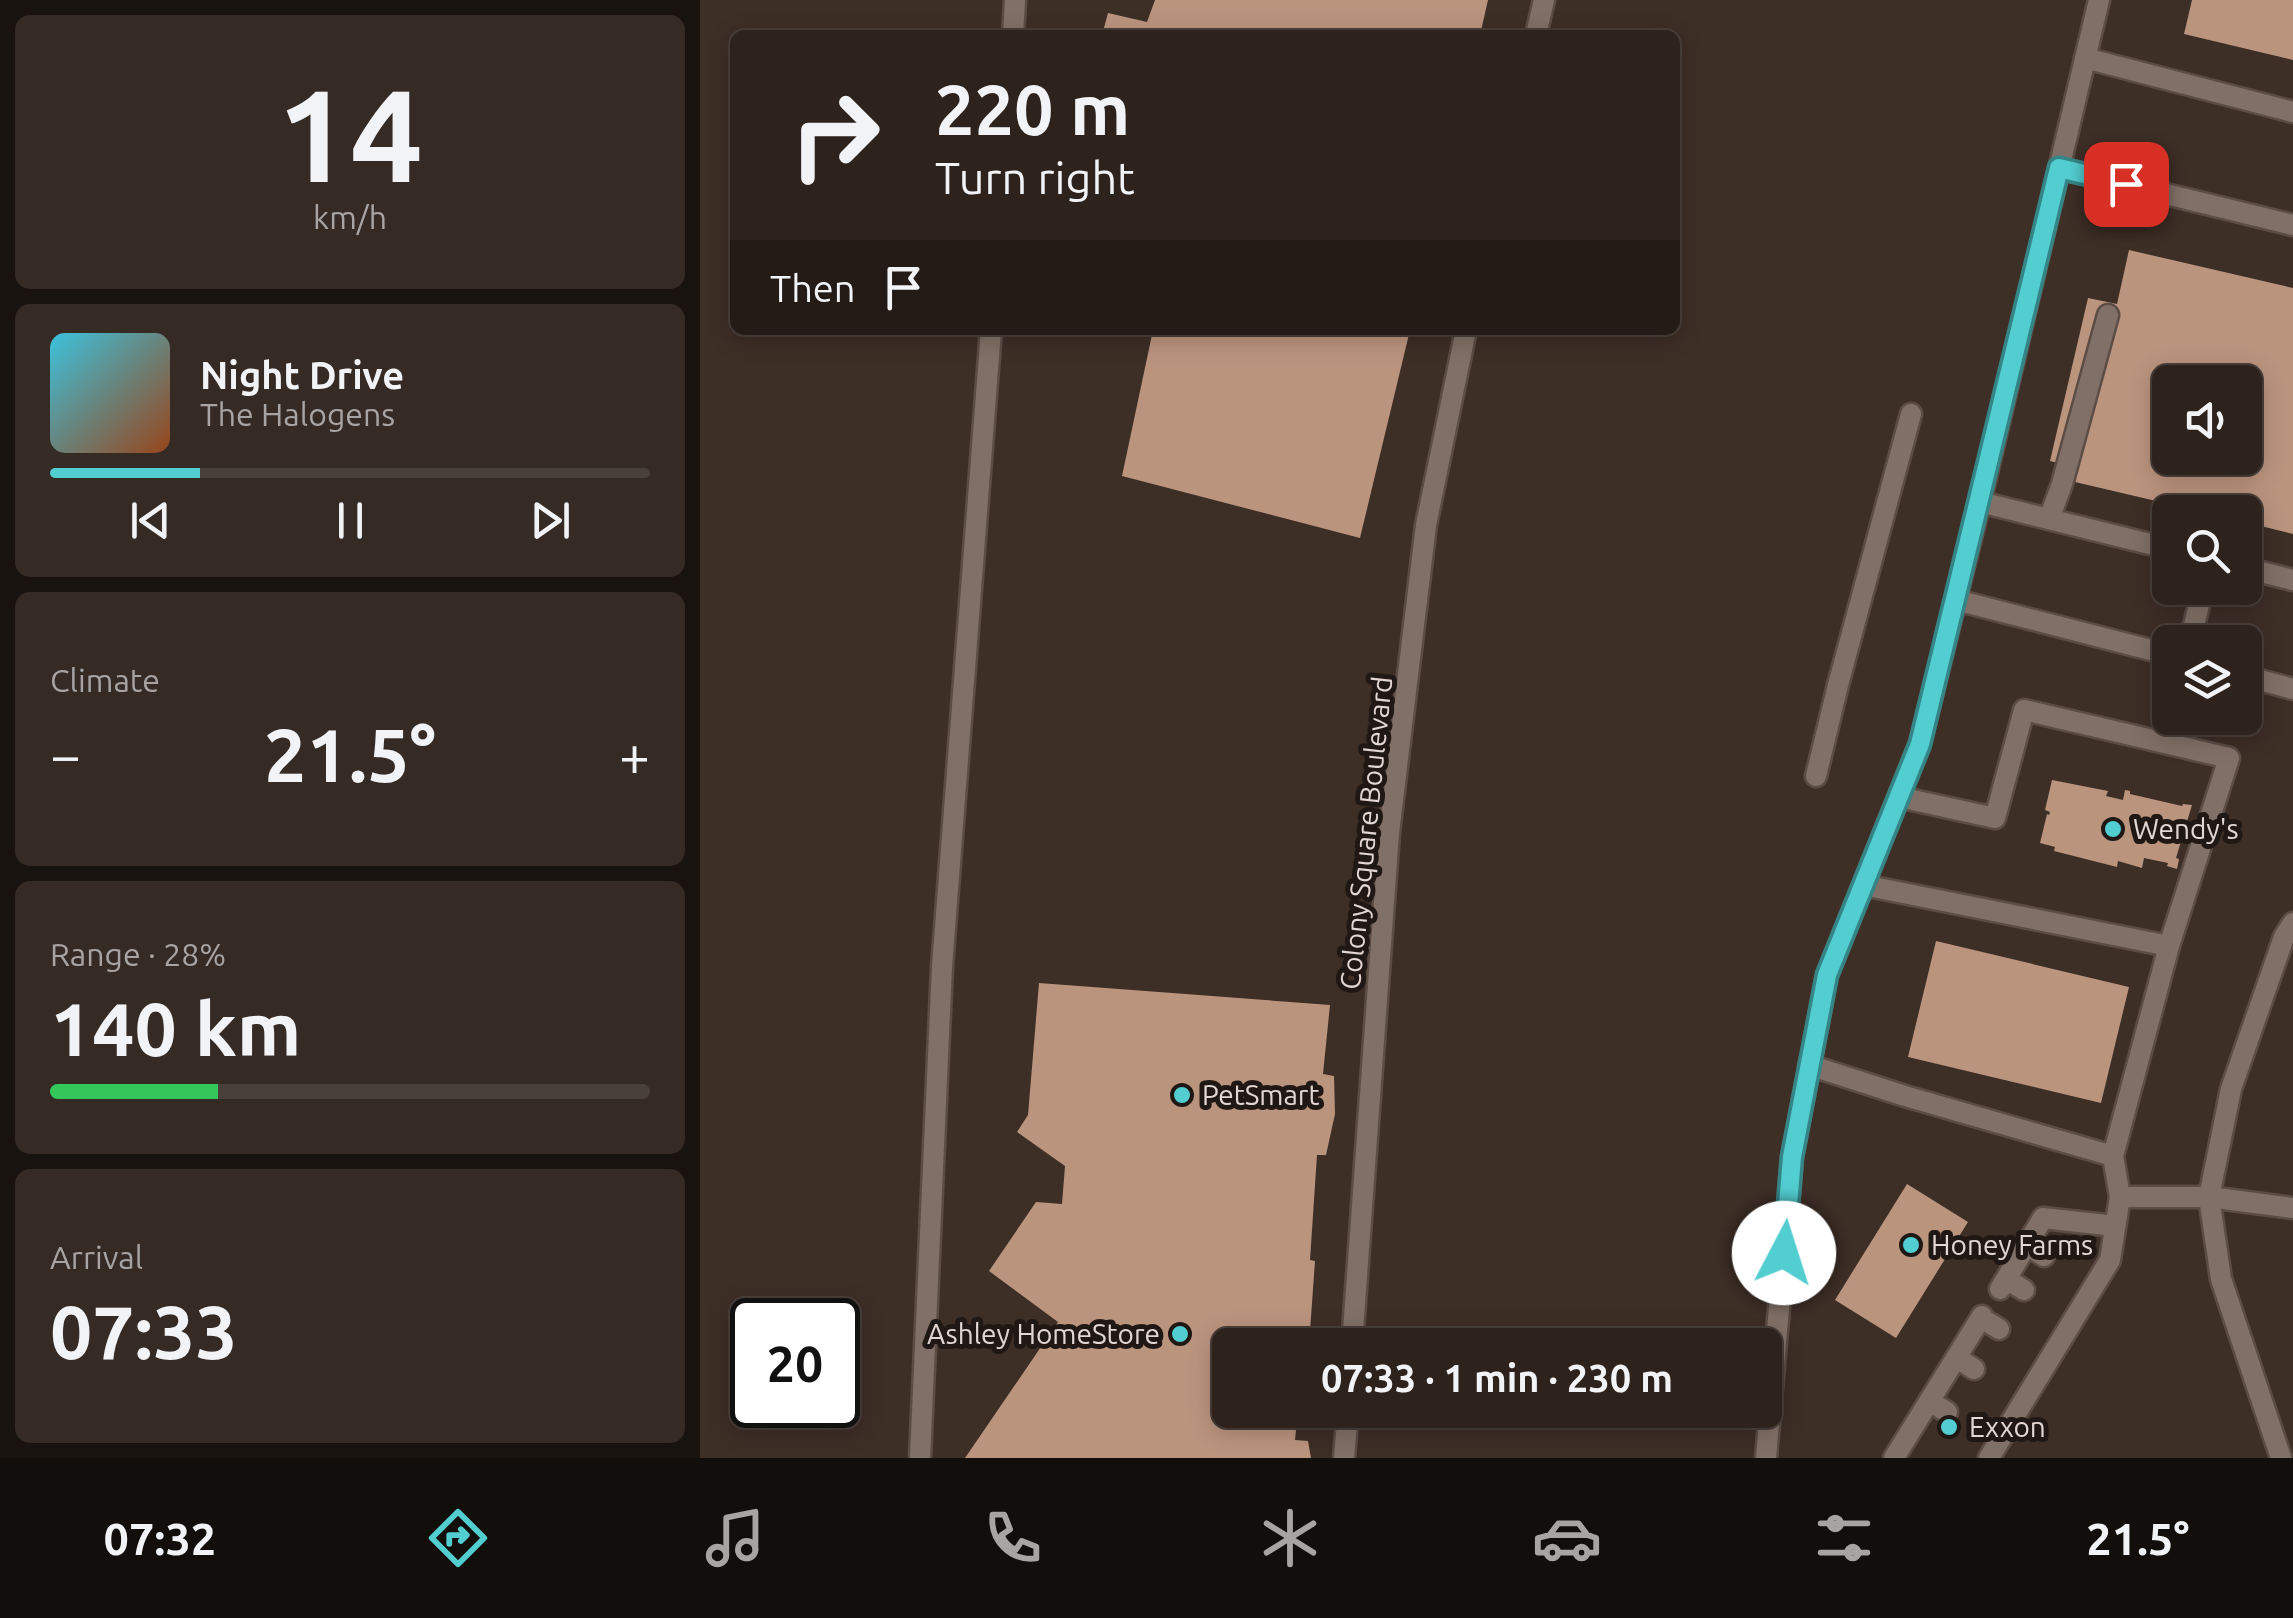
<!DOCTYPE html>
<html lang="en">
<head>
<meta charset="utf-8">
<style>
	body { margin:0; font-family:Ubuntu,sans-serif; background:#362a25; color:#f1f3f6; height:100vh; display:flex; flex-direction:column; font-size:38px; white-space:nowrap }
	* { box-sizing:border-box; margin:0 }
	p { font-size:32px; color:#a7a4a3 }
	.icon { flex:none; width:55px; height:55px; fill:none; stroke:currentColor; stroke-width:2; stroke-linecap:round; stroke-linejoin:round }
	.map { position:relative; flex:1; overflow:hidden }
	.sheet { display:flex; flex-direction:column; gap:15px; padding:15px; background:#19130f; width:700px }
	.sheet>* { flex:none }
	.top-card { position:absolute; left:30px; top:30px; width:950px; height:305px; border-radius:15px; box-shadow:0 5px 25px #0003,0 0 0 2px #493f3b; background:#2e221c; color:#f1f3f6; overflow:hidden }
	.buttons { position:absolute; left:1452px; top:365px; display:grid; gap:20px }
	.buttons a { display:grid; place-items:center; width:110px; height:110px; border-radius:15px; background:#2e221c; box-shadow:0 5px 25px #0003,0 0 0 2px #493f3b; font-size:50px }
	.speed { position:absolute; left:30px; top:1298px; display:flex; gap:20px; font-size:50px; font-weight:700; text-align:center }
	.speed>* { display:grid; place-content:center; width:130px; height:130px; border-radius:50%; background:#2e221c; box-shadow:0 5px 25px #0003,0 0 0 2px #493f3b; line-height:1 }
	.speed .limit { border:5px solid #111; border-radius:15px; background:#fff; color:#111 }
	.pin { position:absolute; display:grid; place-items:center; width:85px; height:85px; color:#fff; margin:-42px; border-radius:20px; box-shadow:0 5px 15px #0006 }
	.me { position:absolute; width:110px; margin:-55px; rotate:5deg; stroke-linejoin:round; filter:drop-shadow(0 0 8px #0008) }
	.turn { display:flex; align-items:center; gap:35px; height:210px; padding:0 40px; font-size:45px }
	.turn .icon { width:130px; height:130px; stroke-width:2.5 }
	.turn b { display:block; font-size:70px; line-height:85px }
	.then { display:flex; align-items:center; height:95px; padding:0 40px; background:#0003; gap:20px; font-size:38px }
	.big { font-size:75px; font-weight:600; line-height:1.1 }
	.sheet .card { flex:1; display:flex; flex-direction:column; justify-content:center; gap:15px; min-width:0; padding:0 35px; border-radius:15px; background:#362a25 }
	.sheet .dial { align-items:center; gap:0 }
	.dial b { font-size:130px; line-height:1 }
	.song { display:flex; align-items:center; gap:30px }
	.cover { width:120px; height:120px; border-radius:15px; background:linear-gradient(135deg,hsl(190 70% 55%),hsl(20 70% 35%)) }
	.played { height:10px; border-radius:5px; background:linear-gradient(90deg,#52cdd0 25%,#493f3b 25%) }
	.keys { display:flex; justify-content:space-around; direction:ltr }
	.heat { display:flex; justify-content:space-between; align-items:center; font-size:55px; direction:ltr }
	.charge { height:15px; border-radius:8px; background:linear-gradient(90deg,#34c759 28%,#493f3b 0) }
	.trip { position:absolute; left:512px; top:1328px; width:570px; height:100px; border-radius:15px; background:#2e221c; box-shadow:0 5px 25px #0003,0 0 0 2px #493f3b; font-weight:600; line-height:100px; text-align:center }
	.tabs { display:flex; height:160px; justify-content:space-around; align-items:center; background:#120e0b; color:#a7a4a3 }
	.tabs .icon { width:70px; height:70px }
	.tabs .on { color:#52cdd0 }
	.tabs b { font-size:45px; color:#f1f3f6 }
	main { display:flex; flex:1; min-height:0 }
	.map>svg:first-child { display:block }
	.building { fill:#bb947e; fill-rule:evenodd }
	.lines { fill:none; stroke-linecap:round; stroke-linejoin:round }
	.lane-casing { stroke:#5b4c45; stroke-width:25 }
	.street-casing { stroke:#5b4c45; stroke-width:25 }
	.lane { stroke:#817067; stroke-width:20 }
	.street { stroke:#817067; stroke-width:20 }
	.route-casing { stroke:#358587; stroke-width:25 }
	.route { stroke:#52cdd0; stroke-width:18 }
	.poi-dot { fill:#52cdd0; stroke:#1f1814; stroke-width:4 }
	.labels { text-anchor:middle; stroke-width:10; stroke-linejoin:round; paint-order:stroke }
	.poi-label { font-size:28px; fill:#e2d7d2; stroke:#1f1814; text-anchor:start }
	.street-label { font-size:28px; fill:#e2d7d2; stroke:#1f1814 }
</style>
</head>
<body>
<main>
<section class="sheet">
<div class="card dial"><b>14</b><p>km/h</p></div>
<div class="card">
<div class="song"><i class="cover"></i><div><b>Night Drive</b><p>The Halogens</p></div></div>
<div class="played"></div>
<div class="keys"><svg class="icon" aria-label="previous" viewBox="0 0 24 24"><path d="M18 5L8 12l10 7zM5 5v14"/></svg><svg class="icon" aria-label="pause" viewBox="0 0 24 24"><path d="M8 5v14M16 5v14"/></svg><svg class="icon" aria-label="next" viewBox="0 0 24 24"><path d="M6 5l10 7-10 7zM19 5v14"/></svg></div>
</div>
<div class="card"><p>Climate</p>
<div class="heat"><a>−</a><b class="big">21.5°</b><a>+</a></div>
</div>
<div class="card"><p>Range · 28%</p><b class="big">140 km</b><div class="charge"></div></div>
<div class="card"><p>Arrival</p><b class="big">07:33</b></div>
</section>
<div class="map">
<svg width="1593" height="1458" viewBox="0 0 1593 1458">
	<rect width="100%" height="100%" fill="#3d2e26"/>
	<path class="building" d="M455 0H788L780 35H402L408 13 447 22Z
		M1492 0H1593V60L1484 34Z
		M1429 250 1593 288V534L1545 522V512H1503L1375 482 1378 468 1350 461 1388 298 1417 304ZM1470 382H1545V458H1470Z
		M453 330H710L660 538 422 476Z
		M1352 780 1408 791 1406 796 1423 800 1425 790 1430 791V794L1482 806 1483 804 1492 805 1476 858 1479 859 1477 869 1467 866 1468 863 1444 858 1442 868 1418 861 1417 867 1354 851 1355 847 1340 843 1347 814 1349 815 1350 812 1345 810Z
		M1236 941 1429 987 1401 1103 1208 1057Z
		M339 983 630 1005 623 1074 634 1076 635 1114 626 1155H617L610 1260 615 1261 609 1345H530V1410H598L595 1440 608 1441 611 1458H265L358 1322 289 1271 336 1202 362 1204 365 1166 317 1132 328 1115Z
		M1207 1184 1268 1222 1196 1338 1135 1300Z"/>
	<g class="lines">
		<g class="lane-casing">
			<path id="lane" d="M313 35 315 0
				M1385 58 1593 112
				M1359 168 1593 225
				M1280 502 1470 549
				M1349 519 1362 484 1408 315
				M1545 568 1593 580
				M1256 600 1470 655
				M1490 642 1503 588
				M1545 676 1593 689
				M1469 744 1474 718
				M1116 776 1138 685 1211 414
				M1199 797 1295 818 1324 710 1529 758 1469 946
				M1163 885 1469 946 1413 1156 1420 1197
				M1109 1065 1205 1096 1413 1156
				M1327 1245 1344 1256
				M1306 1279 1324 1290
				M1300 1289 1343 1218 1415 1226
				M1281 1318 1299 1329
				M1257 1358 1274 1369
				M1229 1401 1247 1412
				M220 1458 242 967 291 330
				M1066 1458 1092 1157 1127 975 1220 743 1280 502 1399 0
				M1194 1458 1282 1316
				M1289 1458 1410 1260 1420 1197H1509L1593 1208"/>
		</g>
		<g class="street-casing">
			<path id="street" d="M836 35 844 0
				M652 1345 689 833 726 525 766 330
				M644 1458 648 1410
				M1581 1458 1521 1279 1509 1197 1531 1089 1584 937 1593 923"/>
		</g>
		<use href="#lane" class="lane"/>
		<use href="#street" class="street"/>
	</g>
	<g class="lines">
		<g class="route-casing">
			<path id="route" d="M1084 1253 1092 1157 1127 975 1220 744 1359 168 1426 184"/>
		</g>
		<use href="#route" class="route"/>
	</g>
	<g class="poi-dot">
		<circle cx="1413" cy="829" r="10"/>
		<circle cx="482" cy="1095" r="10"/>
		<circle cx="1211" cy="1245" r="10"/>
		<circle cx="480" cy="1334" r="10"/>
		<circle cx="1249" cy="1427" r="10"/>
	</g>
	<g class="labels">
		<g class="poi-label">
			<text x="1433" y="839">Wendy's</text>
			<text x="502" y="1105">PetSmart</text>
			<text x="1231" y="1255">Honey Farms</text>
			<text x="460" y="1344" text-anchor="end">Ashley HomeStore</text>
			<text x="1269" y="1437">Exxon</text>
		</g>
		<g class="street-label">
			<text transform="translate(666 833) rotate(-84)" y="10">Colony Square Boulevard</text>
		</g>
	</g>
</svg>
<div class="buttons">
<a><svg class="icon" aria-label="sound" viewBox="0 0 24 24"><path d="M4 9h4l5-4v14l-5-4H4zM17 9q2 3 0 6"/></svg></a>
<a><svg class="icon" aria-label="search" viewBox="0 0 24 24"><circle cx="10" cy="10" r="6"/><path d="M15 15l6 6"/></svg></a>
<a><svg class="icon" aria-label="layers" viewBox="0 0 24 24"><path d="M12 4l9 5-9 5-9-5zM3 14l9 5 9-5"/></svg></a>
</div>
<div class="speed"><div class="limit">20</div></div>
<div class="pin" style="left:1426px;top:184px;background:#d93025"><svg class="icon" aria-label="arrive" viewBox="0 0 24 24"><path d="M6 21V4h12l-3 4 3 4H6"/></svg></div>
<svg class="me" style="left:1084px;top:1253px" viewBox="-20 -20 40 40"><circle r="19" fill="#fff"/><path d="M0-13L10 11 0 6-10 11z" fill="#52cdd0"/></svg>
<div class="trip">07:33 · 1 min · 230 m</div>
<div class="top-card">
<div class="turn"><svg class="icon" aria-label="right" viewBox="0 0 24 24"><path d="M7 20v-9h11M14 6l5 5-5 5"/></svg><div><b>220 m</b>Turn right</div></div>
<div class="then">Then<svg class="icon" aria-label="arrive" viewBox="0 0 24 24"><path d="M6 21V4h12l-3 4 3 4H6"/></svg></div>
</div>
</div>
</main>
<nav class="tabs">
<b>07:32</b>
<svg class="icon on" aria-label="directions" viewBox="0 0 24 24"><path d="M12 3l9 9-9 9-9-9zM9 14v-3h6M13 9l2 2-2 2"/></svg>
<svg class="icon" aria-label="music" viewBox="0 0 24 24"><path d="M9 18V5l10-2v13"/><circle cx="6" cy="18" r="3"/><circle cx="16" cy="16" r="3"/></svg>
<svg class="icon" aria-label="phone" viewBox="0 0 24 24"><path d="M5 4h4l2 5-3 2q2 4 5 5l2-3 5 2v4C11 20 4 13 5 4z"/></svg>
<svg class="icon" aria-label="climate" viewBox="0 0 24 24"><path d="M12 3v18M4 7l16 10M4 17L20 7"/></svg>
<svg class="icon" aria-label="car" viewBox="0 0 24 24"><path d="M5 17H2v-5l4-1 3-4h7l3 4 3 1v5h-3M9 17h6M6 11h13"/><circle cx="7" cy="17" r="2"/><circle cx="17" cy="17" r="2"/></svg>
<svg class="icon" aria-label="filters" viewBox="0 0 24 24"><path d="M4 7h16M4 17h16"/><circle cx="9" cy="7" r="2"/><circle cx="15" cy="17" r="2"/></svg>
<b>21.5°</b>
</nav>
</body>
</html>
